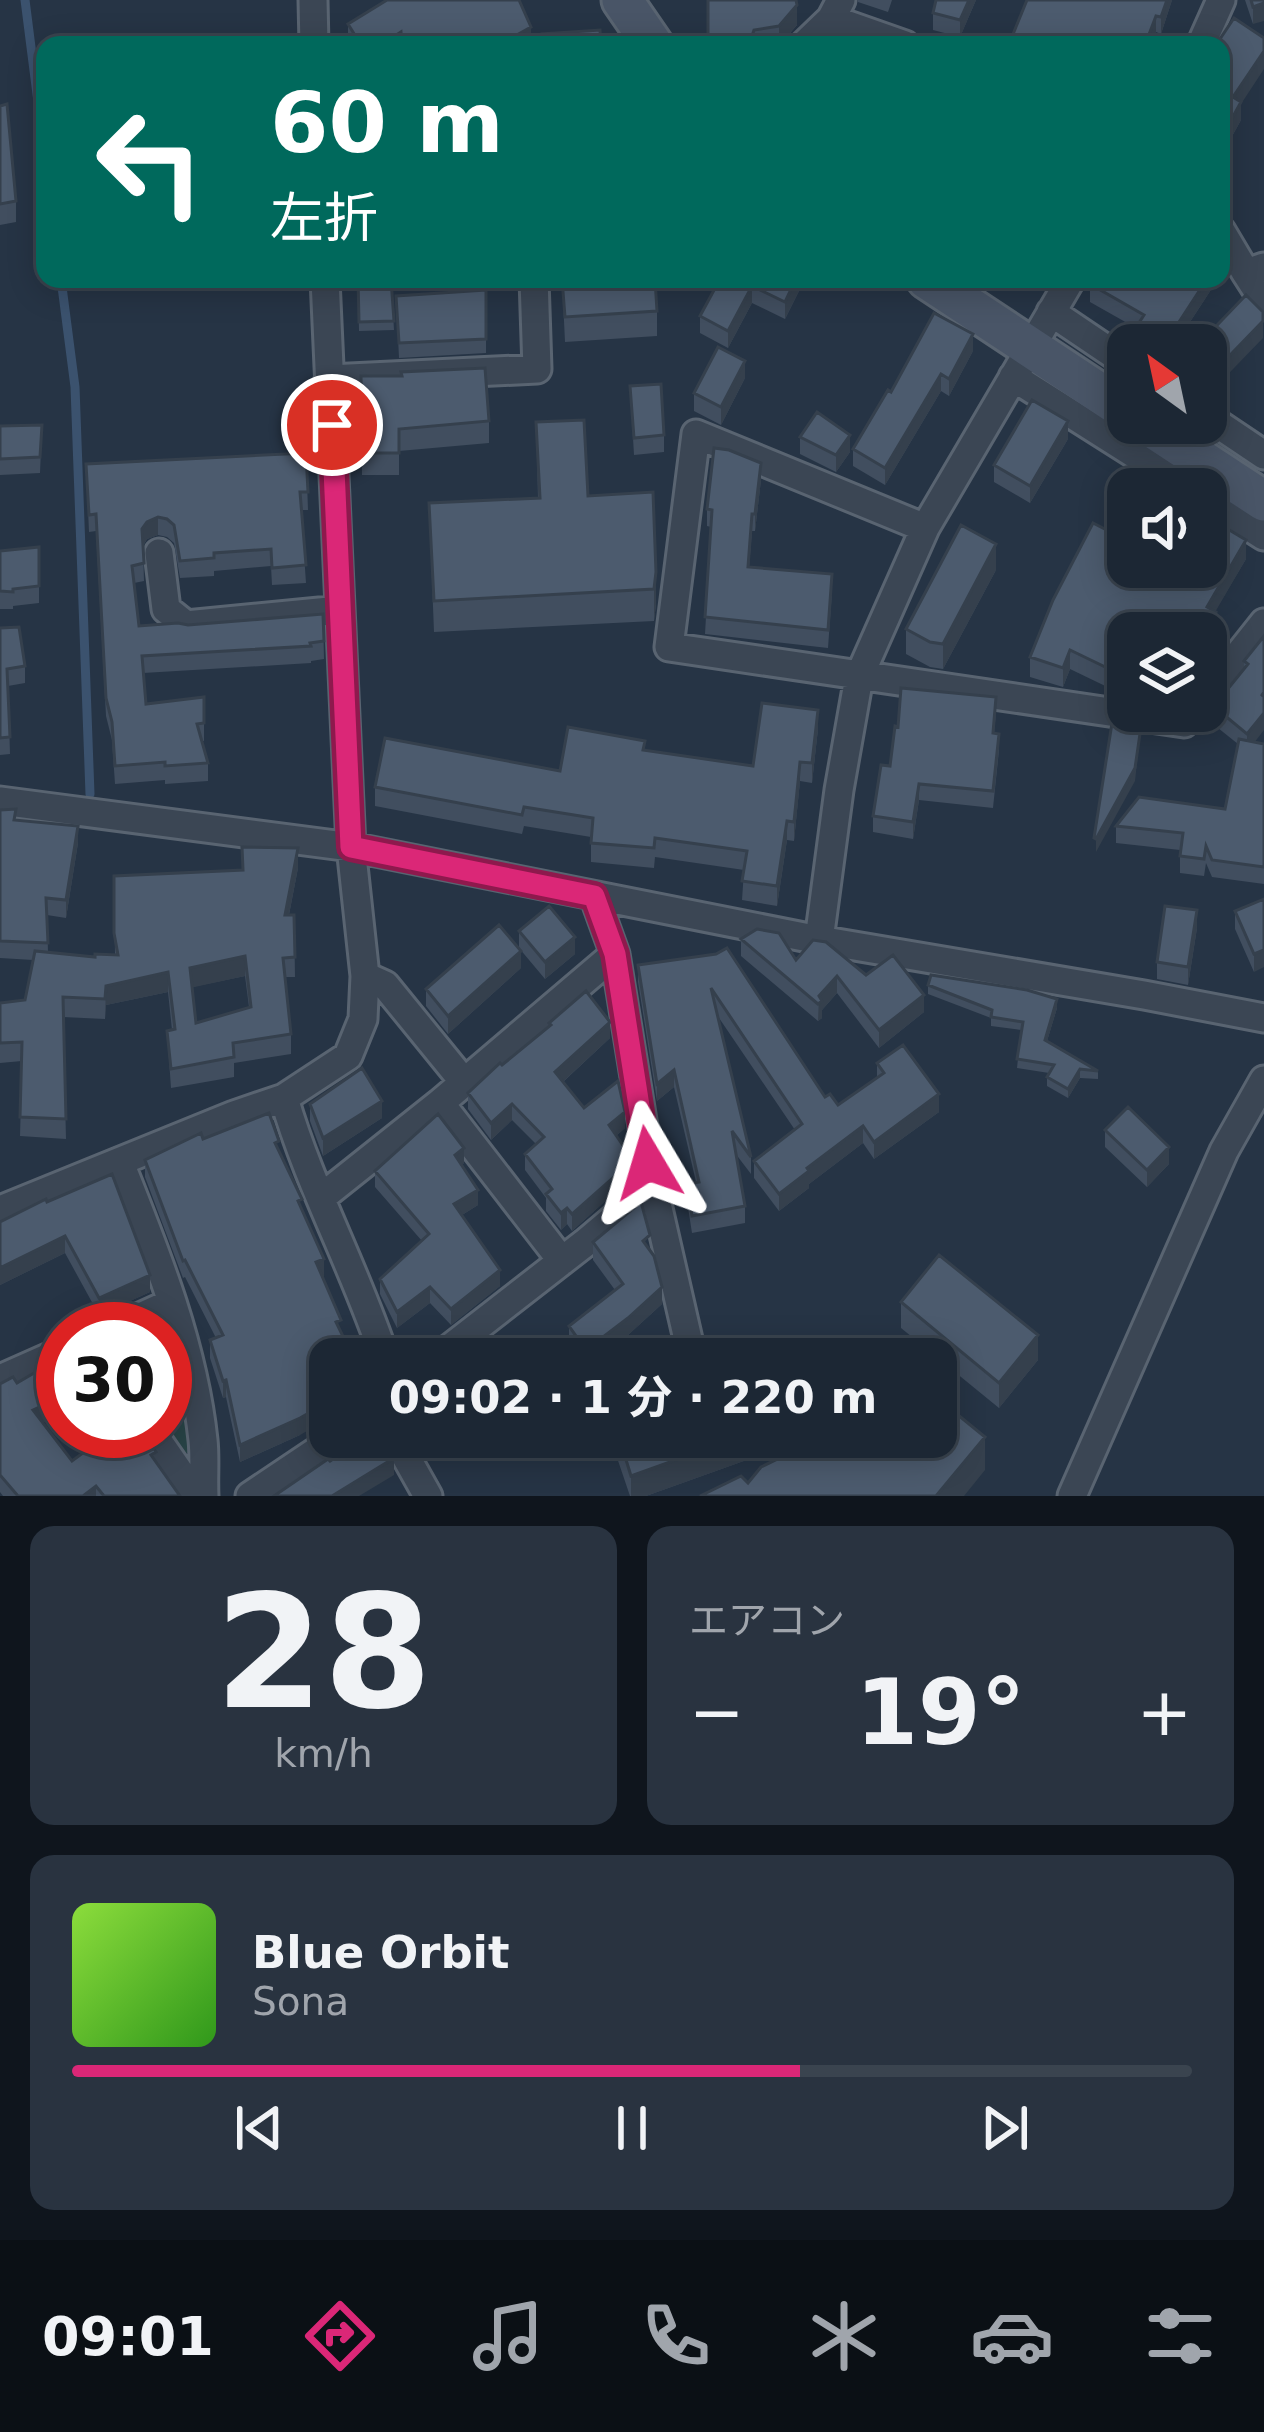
<!DOCTYPE html>
<html lang="ja">
<head>
<meta charset="utf-8">
<style>
	body { margin:0; font-family:"DejaVu Sans","Noto Sans JP",sans-serif; background:#293340; color:#f1f3f6; height:100vh; display:flex; flex-direction:column; font-size:45px; white-space:nowrap }
	* { box-sizing:border-box; margin:0 }
	p { font-size:39px; color:#a0a5ac }
	.icon { flex:none; width:66px; height:66px; fill:none; stroke:currentColor; stroke-width:2; stroke-linecap:round; stroke-linejoin:round }
	.map { position:relative; height:1496px; overflow:hidden }
	.drawer { display:flex; flex-direction:column; gap:30px; padding:30px; background:#0f151d; flex:1 }
	.drawer>* { flex:none }
	.hud { position:absolute; left:36px; top:36px; width:1194px; height:252px; border-radius:24px; box-shadow:0 6px 30px #0003,0 0 0 3px #3a444f; background:#00695c; color:#fff; overflow:hidden }
	.needle { width:78px; rotate:327deg }
	.fabs { position:absolute; left:1107px; top:324px; display:grid; gap:24px }
	.fabs a { display:grid; place-items:center; width:120px; height:120px; border-radius:24px; background:#1c2734; box-shadow:0 6px 30px #0003,0 0 0 3px #3a444f; font-size:60px }
	.speed { position:absolute; left:36px; top:1302px; display:flex; gap:24px; font-size:60px; font-weight:700; text-align:center }
	.speed>* { display:grid; place-content:center; width:156px; height:156px; border-radius:50%; background:#1c2734; box-shadow:0 6px 30px #0003,0 0 0 3px #3a444f; line-height:1 }
	.speed .limit { border:18px solid #d22; background:#fff; color:#111 }
	.pin { position:absolute; display:grid; place-items:center; width:102px; height:102px; color:#fff; margin:-51px; border:6px solid #fff; border-radius:50%; box-shadow:0 3px 12px #0007 }
	.me { position:absolute; width:132px; margin:-66px; rotate:353deg; stroke-linejoin:round; filter:drop-shadow(0 0 9px #0008) }
	.turn { display:flex; align-items:center; gap:42px; height:252px; padding:0 36px; font-size:54px }
	.turn .icon { width:156px; height:156px; stroke-width:2.5 }
	.turn b { display:block; font-size:84px; line-height:102px }
	.big { font-size:90px; font-weight:700; line-height:1.1 }
	.drawer .card { flex:1; display:flex; flex-direction:column; justify-content:center; gap:18px; min-width:0; padding:0 42px; border-radius:24px; background:#293340 }
	.drawer .dial { align-items:center; gap:0 }
	.dial b { font-size:156px; line-height:1 }
	.song { display:flex; align-items:center; gap:36px }
	.cover { width:144px; height:144px; border-radius:18px; background:linear-gradient(135deg,hsl(90 70% 55%),hsl(110 70% 35%)) }
	.played { height:12px; border-radius:6px; background:linear-gradient(90deg,#db2777 65%,#3a444f 65%) }
	.keys { display:flex; justify-content:space-around; direction:ltr }
	.heat { display:flex; justify-content:space-between; align-items:center; font-size:66px; direction:ltr }
	.drawer .tiles { flex:1; display:grid; gap:30px; grid-template-columns:1fr 1fr }
	.card:last-child { grid-column:span 2 }
	.trip { position:absolute; left:309px; top:1338px; width:648px; height:120px; border-radius:24px; background:#1c2734; box-shadow:0 6px 30px #0003,0 0 0 3px #3a444f; font-weight:700; line-height:120px; text-align:center }
	.tabs { display:flex; height:192px; justify-content:space-around; align-items:center; background:#0b1015; color:#a0a5ac }
	.tabs .icon { width:84px; height:84px }
	.tabs .active { color:#db2777 }
	.tabs b { font-size:54px; color:#f1f3f6 }
	.map>svg:first-child { display:block }
	.green { fill:#284346 }
	.lines { fill:none; stroke-linecap:round; stroke-linejoin:round }
	.stream { stroke:#3b526e; stroke-width:9 }
	.minor-casing { stroke:#596471; stroke-width:33 }
	.secondary-casing { stroke:#596471; stroke-width:45 }
	.minor { stroke:#3b4654; stroke-width:27 }
	.secondary { stroke:#495567; stroke-width:39 }
	.wall { fill:#414e5f; fill-rule:evenodd }
	.shaded-wall { fill:#35404d }
	.building { fill:#4c5b6e; stroke:#35404d; stroke-width:3; fill-rule:evenodd }
	.route-casing { stroke:#8e194d; stroke-width:30 }
	.route { stroke:#db2777; stroke-width:21 }
</style>
</head>
<body>
<div class="map">
<svg width="1264" height="1496" viewBox="0 0 1264 1496">
	<rect width="100%" height="100%" fill="#263445"/>
	<path class="green" d="M167 1326 196 1442 195 1451 182 1454 165 1429V1329H162Z"/>
	<g class="lines">
		<path class="stream" d="M25 0 45 157
			M61 279 75 387 90 794"/>
		<g class="minor-casing">
			<path id="minor" d="M313 0 314 45
				M831 19 905 45
				M804 45 831 19 841 0
				M1201 45 1221 0
				M1221 231 1246 273 1264 267
				M1246 273 1264 301
				M1051 312 1128 364
				M1013 377 1190 489
				M329 379 537 369 534 279
				M1206 416 1264 455
				M1206 499 1264 536
				M925 528 696 434 669 647 1184 723 1194 711
				M159 553 166 609 186 625 340 610
				M1206 696 1264 623
				M0 801 351 847 819 940 1144 995 1264 1018
				M819 940 839 790 859 677 925 528 1071 279
				M365 976 385 985 464 1082
				M284 1098C310 1188 356 1270 385 1359
				M440 1103 562 1261
				M120 1163C155 1251 193 1344 203 1440 205 1458 203 1478 204 1496
				M652 1182 690 1348 657 1359
				M322 1197 440 1103 615 954
				M0 1210 234 1115 284 1098 348 1056 363 1019 365 976 351 847 325 279
				M114 1329 171 1303
				M436 1359 585 1243 637 1199 652 1182 615 954 594 896
				M0 1379 63 1351
				M151 1431 196 1496
				M400 1437 401 1448 428 1496
				M401 1448 432 1437
				M250 1496 338 1437
				M1072 1496 1224 1151 1264 1080"/>
		</g>
		<g class="secondary-casing">
			<path id="secondary" d="M622 0 653 45
				M927 279 1128 412
				M1145 423 1264 501"/>
		</g>
		<use href="#minor" class="minor"/>
		<use href="#secondary" class="secondary"/>
	</g>
	<path class="wall" d="M708 0 797 25 780 45H708Z
		M858 0H892L888 12 858 2Z
		M936 0H976L960 37 933 30V13Z
		M1027 0H1172L1161 34 1156 32 1151 45H1011V39Z
		M1245 0H1264L1253 24Z
		M348 24 531 45H350L348 42Z
		M1221 45 1241 104V120L1230 140 1221 133Z
		M0 106 16 201V222L0 225Z
		M358 279H391L394 330 359 331Z
		M562 279 657 311V336L565 342Z
		M720 279H805L785 319 752 303 728 348 700 333V316Z
		M1094 279H1218L1175 345H1135L1136 328 1090 302V284Z
		M486 290V353L399 358 396 296Z
		M973 351 949 396 941 391 885 485 853 466V449L891 392Z
		M361 376 489 421V443L399 451V475H362Z
		M745 378 721 425 694 411V393Z
		M630 386 664 435V452L634 455Z
		M536 422 588 496 653 492 656 604 654 621 434 632 429 503 538 498Z
		M42 425 40 473 0 475V426Z
		M800 437 850 452 836 472 800 454Z
		M1068 439 1030 503 994 482V465Z
		M306 453 308 510H301L306 583 272 585 271 566 214 571V576L180 578 174 543 167 537 158 535 147 539 143 546 144 581 134 583 139 626 188 625 323 614 324 659 311 661V663L143 673 146 704 204 697V741H202L208 763V781L165 784V780L115 784 112 740 106 716 96 531 89 532 86 464Z
		M761 480 755 531H752L749 568 832 592 828 648 705 634 711 527 707 526V509Z
		M1210 518 1246 559 1215 611 1216 631 1206 650V633H1128V692L1126 696 1070 669 1063 687 1030 677V657L1128 567Z
		M39 547V603L13 606V609H0V551Z
		M996 570 943 669 930 667 906 654V629Z
		M0 628 25 666V683L8 686 10 754 0 755Z
		M1264 636 1254 742 1264 744V884L1212 877 1206 863 1204 876 1180 873V850L1116 843V826L1225 809 1238 744 1218 728V701L1244 670V661Z
		M996 713 994 733 999 750 993 808 919 800 913 839 873 832V816L890 766Z
		M818 729 812 783 800 781 794 841 787 840 777 906 742 900 744 870 655 857 654 868 591 862V837L524 826 522 834 375 806V787L560 771 645 751 753 766Z
		M0 810 16 820 78 843 66 918 47 915 48 952 95 957 115 955 114 876 298 868 289 915H294L295 977H285L291 1034V1054L234 1063V1077L171 1088 167 1031 172 1030 168 992 106 1005 105 1019 63 1017 66 1139 20 1136 22 1061 0 1063V1003L25 1000 33 960 0 958ZM245 976 249 1007 196 1023 192 987Z
		M1264 899 1254 972 1235 929V911Z
		M1197 928 1188 985 1157 979V962Z
		M519 931 575 954 545 979 519 948Z
		M741 939 796 960 866 975 924 1012 879 1048 837 993 822 1010V1018L818 1021 741 956Z
		M716 954 825 1097 838 1105 877 1077V1063L939 1112 874 1159 863 1143 809 1184V1188L779 1211 754 1178V1161L795 1130 717 1015 751 1157V1174L735 1153 745 1206V1223L692 1233 687 1201V1184L696 1182 674 1087 657 1101 638 982V965Z
		M521 968 448 1034 426 1006V989Z
		M928 985 1057 1008 1047 1041 1098 1071V1079L1080 1078 1068 1098 1047 1086V1077L1049 1073 1017 1068 1021 1030 991 1026V1018L928 994Z
		M549 1023 610 1038 563 1082 584 1108 625 1128 616 1136 633 1176 572 1231 567 1224 561 1230 546 1211V1198L525 1170V1154L536 1144 512 1120 491 1140 468 1109V1093L549 1026Z
		M310 1104 382 1118 323 1156 310 1121Z
		M1105 1130 1169 1164 1147 1187 1105 1147Z
		M203 1139 279 1151 302 1211 324 1276 322 1277 300 1435 240 1462 226 1397 223 1398 210 1358V1340L216 1338 185 1277 183 1278 145 1177V1160Z
		M464 1163 462 1165 478 1205 462 1215 500 1286 451 1325 430 1303 397 1328 380 1294V1279L422 1241 375 1187V1171Z
		M47 1202 150 1292 99 1315 65 1253 0 1285V1222Z
		M593 1242 650 1249 662 1304 628 1335 597 1359H580L569 1344V1326L615 1290 593 1260Z
		M901 1302 1038 1360 999 1408 901 1328Z
		M0 1384 43 1423 72 1461 156 1462 180 1496H3L0 1492Z
		M610 1437H772V1451L646 1496H630Z"/>
	<path class="shaded-wall" d="M969 0H976L960 37V20Z
		M1167 0H1172L1161 34V17Z
		M1264 3V21L1253 24V7Z
		M797 5V25L779 45V26Z
		M1156 16V32L1151 45H1145Z
		M531 27V45H499Z
		M401 32V45H381Z
		M1264 51V69L1241 104V120L1230 140 1233 97Z
		M796 279H805L785 319V302Z
		M1207 279H1218L1175 345H1164Z
		M752 286V303L728 348V331Z
		M1263 321V338L1206 397V380Z
		M973 334V351L949 396V379Z
		M745 361V378L721 425V407Z
		M941 374V391L885 485V468Z
		M1068 421V439L1030 503V486Z
		M850 435V452L836 472V455Z
		M761 463V480L755 531V514Z
		M158 517V535L147 539 142 547V529L147 522Z
		M1246 540V559L1207 626V607Z
		M996 544V570L943 669V644Z
		M656 572V604L654 621V589Z
		M1216 612V631L1206 650 1205 633Z
		M1070 650V669L1063 687V668Z
		M818 710V729L812 783V763Z
		M1264 713V730L1247 752V734Z
		M1141 727 1135 781 1096 852V839Z
		M800 762V781L794 841V822Z
		M919 784V800L913 839V822Z
		M787 821V840L777 906V886Z
		M78 826V843L66 918V900Z
		M298 848V868L285 935V915Z
		M1197 910V928L1188 985V967Z
		M575 937V954L545 979V962Z
		M1264 950V967L1254 972V954Z
		M521 951V968L448 1034V1016Z
		M245 956V976L190 988V968Z
		M168 972V992L106 1005 105 1019 106 986Z
		M837 976V993L822 1010V1018L818 1021 819 996Z
		M924 995V1012L879 1048V1030Z
		M1057 999V1008L1045 1048V1040Z
		M610 1022V1038L555 1089V1072Z
		M1080 1069V1078L1068 1098V1089Z
		M674 1070V1087L657 1101V1084Z
		M939 1094V1112L874 1159V1142Z
		M382 1101V1118L323 1156V1138Z
		M512 1104V1120L491 1140V1123Z
		M625 1112V1128L609 1142V1125Z
		M863 1126V1143L809 1184V1188L779 1211V1194L807 1168Z
		M1169 1147V1164L1147 1187V1170Z
		M464 1148V1163L455 1171V1155Z
		M633 1160V1176L572 1231V1214Z
		M478 1190V1205L454 1220V1204Z
		M567 1208V1224L561 1230V1213Z
		M65 1236V1253L0 1285V1268Z
		M324 1259V1276L316 1279V1262Z
		M500 1270V1286L451 1325V1309Z
		M150 1275V1292L99 1315V1298Z
		M430 1287V1303L397 1328V1312Z
		M662 1287V1304L628 1335 597 1359H586V1350Z
		M1038 1335V1360L999 1408V1383Z
		M226 1380V1397L223 1398V1381Z
		M63 1396V1413L33 1428V1410Z
		M330 1401V1418L300 1435 240 1462V1445Z
		M740 1437H772V1451L646 1496H631V1476Z
		M985 1437V1470L964 1496H936Z
		M394 1458V1475L359 1496H332Z
		M96 1486V1496H83Z"/>
	<path class="building" d="M387 0H519L531 27 499 45H402L401 32 381 45H361L348 24Z
		M708 0H796L797 5 779 26 754 30 751 39 708 38Z
		M936 0H969L960 20 933 13Z
		M1027 0H1167L1161 17 1156 16 1145 45H1090L1070 38 1067 45H1028L1011 39Z
		M1251 0H1264V3L1253 7Z
		M1234 18 1264 38V51L1233 97 1241 102 1230 122 1221 116V45H1216Z
		M600 30 601 45H543L542 34Z
		M913 38 929 45H905L907 40Z
		M7 104 16 201 0 204V106Z
		M358 279H391L394 321 359 322Z
		M562 279H655L657 311 565 317Z
		M720 279H796L785 302 752 286 728 331 700 316Z
		M1094 279H1207L1164 345H1160L1135 329 1144 315 1090 284Z
		M486 290V339L399 343 396 296Z
		M1246 295 1263 312V321L1206 380V345H1198Z
		M934 313 973 334 949 379 941 374 885 468 853 449 888 390 891 392Z
		M718 347 745 361 721 407 694 393Z
		M485 368 489 421 399 429V453H362L361 376H402L401 372Z
		M661 384 664 435 634 438 630 386Z
		M1032 400 1068 421 1030 486 994 465Z
		M817 412 850 435 836 455 800 437Z
		M584 420 588 496 653 492 656 572 654 589 434 601 429 503 540 498 536 422Z
		M42 425 40 457 0 459V426Z
		M714 448 729 450 761 463 755 514H752L748 567 832 574 828 630 705 617 712 510 707 509Z
		M306 453 308 492H300L306 565 272 568 271 549 214 553V558L180 561 174 525 167 519 158 517 147 522 142 529 144 563 132 566 139 626 178 623 188 625 323 614 324 641 310 643 311 646 142 656 146 704 204 697V723L197 724 208 763 165 766V762L115 766 112 722 106 698 96 514 89 515 86 464Z
		M1177 483 1190 488 1191 489H1174Z
		M1206 516 1246 540 1207 607 1216 612 1205 633H1128V673L1126 677 1070 650 1063 668 1030 657 1053 600 1093 523 1128 541V567H1206Z
		M961 525 996 544 943 644 930 642 906 629Z
		M39 547V586L13 589V592L0 591V551Z
		M19 627 25 666 7 669 10 737 0 738V628Z
		M1264 636V692L1262 695 1264 697V713L1247 734 1218 710V701L1248 664 1244 661Z
		M901 688 996 697 993 733 999 734 993 791 919 784 913 822 873 816 881 765 890 766 895 726 898 727Z
		M762 703 818 710 812 763 800 762 794 822 787 821 777 886 742 881 747 851 655 838 654 848 591 843 593 818 524 807 522 815 375 787 385 738 560 771 568 727 645 741 643 750 753 766Z
		M1112 723 1141 727 1135 768 1096 839 1094 838Z
		M1239 739 1264 744V867L1212 860 1206 846 1204 859 1180 856 1183 833 1116 826 1139 797 1225 809Z
		M16 809 14 820 78 826 66 900 46 898 48 943 0 941V810Z
		M242 847 298 848 285 915H294L295 957 283 958 291 1034 233 1043 234 1057 171 1069 167 1031 175 1029 168 972 106 986 105 999 63 997 66 1119 20 1117 22 1042 0 1043V1003L25 1000 35 951 95 957V954L118 955 114 933V876L243 870ZM245 956 251 1007 196 1023 190 968Z
		M1264 899V950L1254 954 1235 911Z
		M549 906 575 937 545 962 519 931Z
		M1165 906 1197 910 1188 967 1157 962Z
		M499 925 521 951 448 1016 426 989Z
		M757 929 779 933 796 960 813 940 826 942 866 975 893 955 924 995 879 1030 837 976 819 996 822 1001 818 1004 741 939Z
		M727 948 825 1097 830 1094 838 1105 884 1073 877 1063 903 1045 939 1094 874 1142 863 1126 807 1168 809 1171 779 1194 754 1161 802 1124 711 988 751 1157 732 1131 745 1206 692 1216 687 1184 699 1182 674 1070 657 1084 638 965 716 954Z
		M931 975 1027 990 1057 999 1045 1040 1098 1071 1080 1069 1068 1089 1047 1077 1054 1065 1017 1059 1023 1022 991 1017 992 1010 928 985Z
		M586 991 610 1022 555 1072 584 1108 618 1081 625 1112 609 1125 633 1160 572 1214 567 1208 561 1213 546 1194 552 1189 525 1154 544 1137 512 1104 491 1123 468 1093 500 1063 502 1065 551 1025 549 1023Z
		M362 1068 382 1101 323 1138 310 1104Z
		M1128 1107 1169 1147 1147 1170 1105 1130Z
		M269 1113 279 1141 275 1143 302 1199 298 1201 324 1259 316 1262 341 1320 336 1322 354 1359H330V1401L300 1418 240 1445 226 1380 223 1381 210 1340 223 1335 185 1260 183 1261 145 1160 201 1133 203 1139Z
		M438 1114 464 1148 455 1155 478 1190 454 1204 500 1270 451 1309 430 1287 397 1312 380 1279 429 1234 375 1171Z
		M112 1174 150 1275 99 1298 65 1236 0 1268V1222L46 1199 47 1202Z
		M641 1202 650 1235 643 1241 654 1256 662 1287 628 1318 586 1350 569 1326 623 1284 593 1242Z
		M939 1255 1038 1335 999 1383 901 1302Z
		M467 1340 482 1359H441Z
		M867 1340 890 1359H851Z
		M63 1356V1396L33 1410 72 1461 113 1431H143L156 1452 151 1455 180 1496H104L96 1486 83 1496H18L0 1475V1384L13 1377 17 1383Z
		M936 1397 985 1437 936 1496H700L741 1476 748 1483 761 1467 823 1437H936Z
		M367 1437H380L394 1458 332 1496H274L328 1459 330 1461Z
		M619 1437H740L631 1476Z"/>
	<g class="lines">
		<g class="route-casing">
			<path id="route" d="M332 425 351 847 594 896 615 954 648 1163"/>
		</g>
		<use href="#route" class="route"/>
	</g>
</svg>
<div class="fabs">
<a><svg class="needle" viewBox="-14 -14 28 28"><path d="M0-13l5 13h-10z" fill="#e53935"/><path d="M0 13l5-13h-10z" fill="#a0a5ac"/></svg></a>
<a><svg class="icon" aria-label="sound" viewBox="0 0 24 24"><path d="M4 9h4l5-4v14l-5-4H4zM17 9q2 3 0 6"/></svg></a>
<a><svg class="icon" aria-label="layers" viewBox="0 0 24 24"><path d="M12 4l9 5-9 5-9-5zM3 14l9 5 9-5"/></svg></a>
</div>
<div class="speed"><div class="limit">30</div></div>
<div class="pin" style="left:332px;top:425px;background:#d93025"><svg class="icon" aria-label="arrive" viewBox="0 0 24 24"><path d="M6 21V4h12l-3 4 3 4H6"/></svg></div>
<svg class="me" style="left:648px;top:1163px" viewBox="-20 -20 40 40"><path d="M0-17L14 15 0 8-14 15z" fill="#db2777" stroke="#fff" stroke-width="4"/></svg>
<div class="trip">09:02 · 1 分 · 220 m</div>
<div class="hud">
<div class="turn"><svg class="icon" aria-label="left" viewBox="0 0 24 24"><path d="M17 20v-9H6M10 6l-5 5 5 5"/></svg><div><b>60 m</b>左折</div></div>
</div>
</div>
<section class="drawer">
<div class="tiles">
<div class="card dial"><b>28</b><p>km/h</p></div>
<div class="card"><p>エアコン</p>
<div class="heat"><a>−</a><b class="big">19°</b><a>+</a></div>
</div>
<div class="card">
<div class="song"><i class="cover"></i><div><b>Blue Orbit</b><p>Sona</p></div></div>
<div class="played"></div>
<div class="keys"><svg class="icon" aria-label="previous" viewBox="0 0 24 24"><path d="M18 5L8 12l10 7zM5 5v14"/></svg><svg class="icon" aria-label="pause" viewBox="0 0 24 24"><path d="M8 5v14M16 5v14"/></svg><svg class="icon" aria-label="next" viewBox="0 0 24 24"><path d="M6 5l10 7-10 7zM19 5v14"/></svg></div>
</div>
</div>
</section>
<nav class="tabs">
<b>09:01</b>
<svg class="icon active" aria-label="directions" viewBox="0 0 24 24"><path d="M12 3l9 9-9 9-9-9zM9 14v-3h6M13 9l2 2-2 2"/></svg>
<svg class="icon" aria-label="music" viewBox="0 0 24 24"><path d="M9 18V5l10-2v13"/><circle cx="6" cy="18" r="3"/><circle cx="16" cy="16" r="3"/></svg>
<svg class="icon" aria-label="phone" viewBox="0 0 24 24"><path d="M5 4h4l2 5-3 2q2 4 5 5l2-3 5 2v4C11 20 4 13 5 4z"/></svg>
<svg class="icon" aria-label="climate" viewBox="0 0 24 24"><path d="M12 3v18M4 7l16 10M4 17L20 7"/></svg>
<svg class="icon" aria-label="car" viewBox="0 0 24 24"><path d="M5 17H2v-5l4-1 3-4h7l3 4 3 1v5h-3M9 17h6M6 11h13"/><circle cx="7" cy="17" r="2"/><circle cx="17" cy="17" r="2"/></svg>
<svg class="icon" aria-label="filters" viewBox="0 0 24 24"><path d="M4 7h16M4 17h16"/><circle cx="9" cy="7" r="2"/><circle cx="15" cy="17" r="2"/></svg>
</nav>
</body>
</html>
